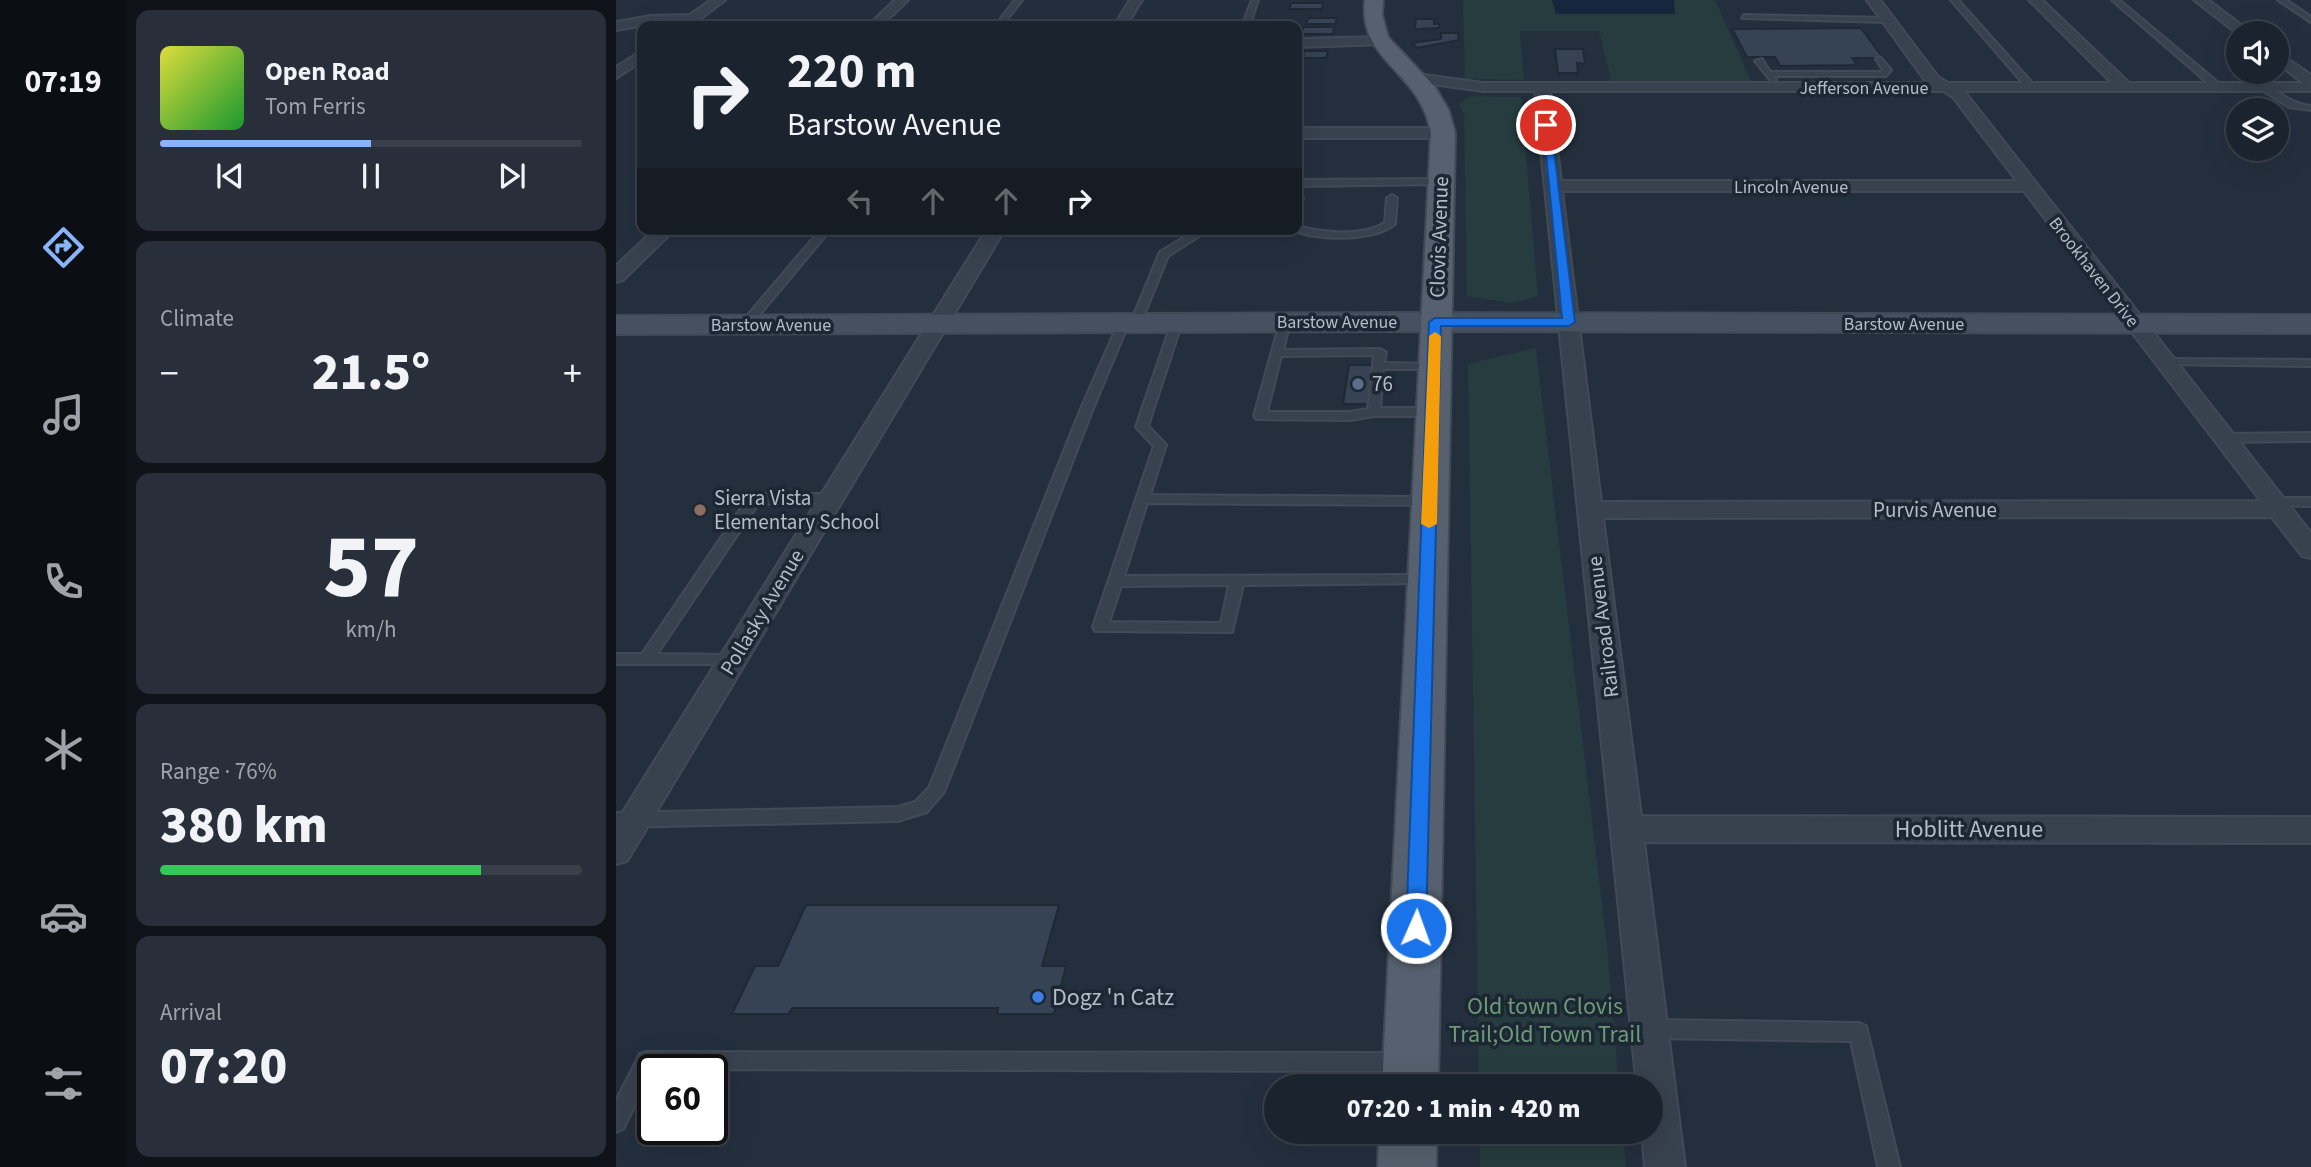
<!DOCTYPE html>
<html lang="en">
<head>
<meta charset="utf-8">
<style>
	body { margin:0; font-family:"Source Sans 3",sans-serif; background:#282f3a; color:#f1f3f6; height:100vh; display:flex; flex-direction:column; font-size:26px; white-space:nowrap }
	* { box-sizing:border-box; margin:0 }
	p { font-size:23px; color:#a0a4aa }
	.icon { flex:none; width:38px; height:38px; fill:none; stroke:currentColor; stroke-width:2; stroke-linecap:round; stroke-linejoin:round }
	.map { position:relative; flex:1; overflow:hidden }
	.drawer { display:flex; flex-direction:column; gap:10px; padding:10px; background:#0f1319; width:490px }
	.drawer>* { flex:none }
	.guide { position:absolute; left:21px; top:21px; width:665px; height:214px; border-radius:14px; box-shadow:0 7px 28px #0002,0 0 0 2px #39404a; background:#1b232e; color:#f1f3f6; overflow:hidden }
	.tools { position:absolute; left:1610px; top:21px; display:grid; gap:14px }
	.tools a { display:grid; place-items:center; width:63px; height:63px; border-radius:50%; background:#1b232e; box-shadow:0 7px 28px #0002,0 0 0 2px #39404a; font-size:35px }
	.speed { position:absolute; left:21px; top:1054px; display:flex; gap:14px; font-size:35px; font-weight:700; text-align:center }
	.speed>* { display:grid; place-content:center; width:91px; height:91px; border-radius:50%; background:#1b232e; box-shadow:0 7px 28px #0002,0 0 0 2px #39404a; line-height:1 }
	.speed .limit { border:4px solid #111; border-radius:10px; background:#fff; color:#111 }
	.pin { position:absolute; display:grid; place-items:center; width:60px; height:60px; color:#fff; margin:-30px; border:4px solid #fff; border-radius:50%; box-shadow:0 2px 7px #0007 }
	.me { position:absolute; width:77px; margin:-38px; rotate:2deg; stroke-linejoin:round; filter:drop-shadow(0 0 5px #0008) }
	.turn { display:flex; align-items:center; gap:24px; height:147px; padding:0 35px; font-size:32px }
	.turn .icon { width:91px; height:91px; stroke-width:2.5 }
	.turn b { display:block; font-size:49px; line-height:60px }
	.lanes { display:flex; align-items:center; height:66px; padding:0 35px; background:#0003; justify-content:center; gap:35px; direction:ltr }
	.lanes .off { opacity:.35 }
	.big { font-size:52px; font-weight:800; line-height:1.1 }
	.drawer .card { flex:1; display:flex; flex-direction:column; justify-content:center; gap:10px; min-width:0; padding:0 24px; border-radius:14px; background:#282f3a }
	.drawer .dial { align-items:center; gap:0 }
	.dial b { font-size:91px; line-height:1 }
	.song { display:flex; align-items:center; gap:21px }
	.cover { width:84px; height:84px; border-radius:10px; background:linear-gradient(135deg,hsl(60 70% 55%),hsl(130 70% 35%)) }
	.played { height:7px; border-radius:4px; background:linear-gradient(90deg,#8ab4f8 50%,#39404a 50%) }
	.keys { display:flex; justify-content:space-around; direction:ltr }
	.heat { display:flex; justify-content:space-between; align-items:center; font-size:38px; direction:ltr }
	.charge { height:10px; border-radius:5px; background:linear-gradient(90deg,#34c759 76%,#39404a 0) }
	.trip { position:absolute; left:648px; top:1074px; width:399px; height:70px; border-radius:35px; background:#1b232e; box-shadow:0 7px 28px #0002,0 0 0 2px #39404a; font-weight:800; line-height:70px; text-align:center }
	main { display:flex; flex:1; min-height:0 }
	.tab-bar { display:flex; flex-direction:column; width:126px; justify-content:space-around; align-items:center; background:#0b0e12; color:#a0a4aa }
	.tab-bar .icon { width:49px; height:49px }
	.tab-bar .on { color:#8ab4f8 }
	.tab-bar b { font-size:32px; color:#f1f3f6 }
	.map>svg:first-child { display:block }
	.green { fill:#263c3f }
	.water { fill:#17263c }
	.building { fill:#364354; stroke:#1f2835; stroke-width:2 }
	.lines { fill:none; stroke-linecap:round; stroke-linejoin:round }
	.lane-casing { stroke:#414a57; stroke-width:4 }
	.street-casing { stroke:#414a57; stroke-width:4 }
	.secondary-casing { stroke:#414a57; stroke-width:4 }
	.primary-casing { stroke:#414a57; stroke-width:4 }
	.lane { fill:#38414e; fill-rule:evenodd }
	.street { fill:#38414e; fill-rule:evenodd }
	.secondary { fill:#465061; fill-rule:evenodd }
	.primary { fill:#56606e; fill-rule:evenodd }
	.route { fill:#1a73e8; stroke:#114b97; stroke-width:2 }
	.slow { fill:#f59e0b }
	.service-dot { fill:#5c6f8a; stroke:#1d2633; stroke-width:2.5 }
	.education-dot { fill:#8d6e63; stroke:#1d2633; stroke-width:2.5 }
	.shop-dot { fill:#3f7fe0; stroke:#1d2633; stroke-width:2.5 }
	.labels { text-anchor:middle; stroke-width:7; stroke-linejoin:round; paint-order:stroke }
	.far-street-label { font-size:18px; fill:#b4bcc9; stroke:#1d2633 }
	.street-label { font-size:21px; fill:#b4bcc9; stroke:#1d2633 }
	.poi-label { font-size:21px; fill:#b4bcc9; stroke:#1d2633; text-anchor:start }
	.near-street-label { font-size:24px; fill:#b4bcc9; stroke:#1d2633 }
	.near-poi-label { font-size:24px; fill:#b4bcc9; stroke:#1d2633; text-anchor:start }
	.near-park-label { font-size:24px; fill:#6b9a76; stroke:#1d2633 }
</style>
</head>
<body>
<main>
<nav class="tab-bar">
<b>07:19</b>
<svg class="icon on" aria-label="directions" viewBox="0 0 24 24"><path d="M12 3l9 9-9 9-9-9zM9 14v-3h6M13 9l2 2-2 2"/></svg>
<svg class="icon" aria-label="music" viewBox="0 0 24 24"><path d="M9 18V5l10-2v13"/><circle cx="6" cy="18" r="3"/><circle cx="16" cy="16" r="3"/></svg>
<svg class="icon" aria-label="phone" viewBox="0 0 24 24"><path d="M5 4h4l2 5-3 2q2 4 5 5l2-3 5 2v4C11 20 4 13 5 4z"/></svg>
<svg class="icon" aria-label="climate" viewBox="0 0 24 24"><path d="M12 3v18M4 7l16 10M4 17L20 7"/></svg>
<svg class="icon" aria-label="car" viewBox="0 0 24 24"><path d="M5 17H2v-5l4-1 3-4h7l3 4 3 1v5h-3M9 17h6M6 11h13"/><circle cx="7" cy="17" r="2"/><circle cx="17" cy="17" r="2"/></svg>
<svg class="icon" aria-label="filters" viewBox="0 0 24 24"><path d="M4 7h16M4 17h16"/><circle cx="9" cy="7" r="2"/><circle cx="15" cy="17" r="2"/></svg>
</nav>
<section class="drawer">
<div class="card">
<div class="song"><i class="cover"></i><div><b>Open Road</b><p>Tom Ferris</p></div></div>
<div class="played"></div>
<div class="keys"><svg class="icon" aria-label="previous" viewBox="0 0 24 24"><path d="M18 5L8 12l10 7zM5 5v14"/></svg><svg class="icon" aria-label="pause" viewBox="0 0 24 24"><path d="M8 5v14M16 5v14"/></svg><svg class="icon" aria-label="next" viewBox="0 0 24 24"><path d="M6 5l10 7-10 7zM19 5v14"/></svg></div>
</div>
<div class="card"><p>Climate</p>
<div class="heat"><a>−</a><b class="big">21.5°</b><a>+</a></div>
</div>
<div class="card dial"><b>57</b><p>km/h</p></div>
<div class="card"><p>Range · 76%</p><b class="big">380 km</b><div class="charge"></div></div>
<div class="card"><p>Arrival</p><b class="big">07:20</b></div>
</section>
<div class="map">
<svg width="1695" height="1167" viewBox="0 0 1695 1167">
	<rect width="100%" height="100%" fill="#242f3e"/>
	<path class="green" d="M847 0H1099L1135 81H995L983 31H904L908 80 849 79Z
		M854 96 905 97 922 296 896 303 851 296 848 114 843 104Z
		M920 348 991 946 1003 1087H863L852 364Z
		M864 1132H1007L1010 1167H864Z"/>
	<path class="water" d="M936 0H1058L1059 14H940Z"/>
	<path class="building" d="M675 3H707L706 9H673Z
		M692 18H721L719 24H690Z
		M800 19H818V24H823V28L799 29Z
		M687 27H718L717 34H686Z
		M1245 28 1267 58H1236L1241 65 1164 66 1159 57H1131L1116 29Z
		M825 33H842L843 40 801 48 796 43 825 39Z
		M939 49H967L969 64 961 63 962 73H942Z
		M688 51H712L710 58H687Z
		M733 365H756L752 404H727Z
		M190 905H443L426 966H450L438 1014H381L382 1008H176L173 1014H116L139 966H162Z"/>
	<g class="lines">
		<g class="lane-casing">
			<path id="lane" d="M399 0H406L386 26H379Z
				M636 0H642L633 26H626Z
				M1335 0H1342L1419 86V90H1413Z
				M1496 0H1503L1606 86V90H1600Z
				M1662 0H1670L1695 17V22Z
				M1128 15 1272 18 1276 20 1272 22 1126 18Z
				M1264 57 1275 70 1270 76H1157L1160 80 1156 82 1139 61 1146 59 1154 72H1265L1267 70 1260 59Z
				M1646 86C1660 87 1672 104 1695 106V110L1673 107 1646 90Z
				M825 179 830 182 828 184 681 186V180Z
				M776 195 781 198 779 224C759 241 698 242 676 229H681V226C708 233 745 237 769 223L771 198Z
				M681 196 687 198 684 205 681 206Z
				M205 229H215L134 326H126V322Z
				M582 229H594L552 256 525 322 520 325 516 324 515 322 544 252Z
				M508 319 513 322 476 411 328 792 311 812 282 821 0 827V813L282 807 299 802 313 788 464 411 503 322Z
				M561 319 566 322 532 426 550 445 534 495 812 497 818 501 812 505 531 503 508 576 810 575 817 580 815 583 627 585 616 632 479 631 477 627 538 446 520 427 556 322ZM613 585 605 623 493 622 505 586Z
				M669 319 674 322 667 350 764 349 770 352 768 363 822 364 824 366 818 369H767L764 408H817L823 412 817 416H758L734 420 640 419 638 416 664 322ZM758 355 752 409 734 412H651L665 356Z
				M1548 359 1695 360V366L1544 364 1542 362Z
				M1695 433V441L1607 442 1601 438 1607 434Z
				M145 494H215L221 498 215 502 142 504 41 654 116 655 121 656 123 660 121 664H0V654H26L132 498Z
				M1657 498H1695V506L1652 505 1651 502Z
				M1034 1020 1243 1023 1250 1026 1284 1167H1262L1235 1041 1034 1038 1027 1035 1024 1029 1027 1023Z
				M31 1052 784 1053 791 1055 794 1062 791 1069 784 1071 37 1069 7 1129 0 1132V1101L24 1054Z"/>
		</g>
		<g class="street-casing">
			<path id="street" d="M95 0H109L75 26H61L62 23 35 24 0 30V22L35 16 74 15Z
				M279 0H292L265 26H252Z
				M514 0H526L510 26H498Z
				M1251 0H1264L1322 77 1332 83H1496L1413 0H1426L1513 83H1687L1661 63V52L1695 75V91H1348L1695 533V558L1686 556 1656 517 987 518 1025 816 1695 817V843L1028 842 1069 1167H1029L1026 1132H1034V1087H1021L919 91H867L801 82 794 78 801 74 867 83H1311ZM934 91H1327L1337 97 1401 181H945ZM946 191H1408L1645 501 985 502Z
				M1578 0H1592L1636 33 1622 34Z
				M764 37 771 41 769 44 681 47V39Z
				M26 51V61L0 78V67Z
				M681 128H827L835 133 827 138H681Z
				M39 229H59L7 280 0 282V266Z
				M371 229H389L11 861 0 864V823Z"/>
		</g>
		<g class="secondary-casing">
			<path id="secondary" d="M783 313 1695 315V333L783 331 0 334V316Z"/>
		</g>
		<g class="primary-casing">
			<path id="primary" d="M749 0H767L766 15 772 37 819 87 833 111 839 133 822 1087H766L815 133C805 70 742 63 749 0Z
				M763 1132H821L820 1167H762Z"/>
		</g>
		<use href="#lane" class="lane"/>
		<use href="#street" class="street"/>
		<use href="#secondary" class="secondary"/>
		<use href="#primary" class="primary"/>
	</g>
	<path class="route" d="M927 123 935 125 959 322 953 326H825L810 928 807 934 800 937 793 934 790 928 813 322 819 318H946Z"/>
	<path class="slow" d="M819 332 825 336 821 524 813 528 805 524 813 336Z"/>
	<circle class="service-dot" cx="742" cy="384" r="7"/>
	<circle class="education-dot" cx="84" cy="510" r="7"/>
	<circle class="shop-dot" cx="422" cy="997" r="7"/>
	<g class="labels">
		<g class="far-street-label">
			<text x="1248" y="94">Jefferson Avenue</text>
			<text x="1175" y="193">Lincoln Avenue</text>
			<text transform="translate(1478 272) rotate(52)" y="6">Brookhaven Drive</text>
			<text x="721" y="328">Barstow Avenue</text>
			<text x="1288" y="330">Barstow Avenue</text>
			<text x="155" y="331">Barstow Avenue</text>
		</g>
		<g class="street-label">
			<text transform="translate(823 237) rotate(-88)" y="7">Clovis Avenue</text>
			<text x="1319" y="517">Purvis Avenue</text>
			<text transform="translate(146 612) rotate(-59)" y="7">Pollasky Avenue</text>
			<text transform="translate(987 627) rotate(-97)" y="7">Railroad Avenue</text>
		</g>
		<g class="poi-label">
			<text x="756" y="391">76</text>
			<text x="98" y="505">Sierra Vista<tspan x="98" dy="24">Elementary School</tspan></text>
		</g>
		<g class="near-street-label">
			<text x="1353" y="837">Hoblitt Avenue</text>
		</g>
		<g class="near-poi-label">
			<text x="436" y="1005">Dogz 'n Catz</text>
		</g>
		<g class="near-park-label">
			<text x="929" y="1014">Old town Clovis<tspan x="929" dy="28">Trail;Old Town Trail</tspan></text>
		</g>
	</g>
</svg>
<div class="tools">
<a><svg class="icon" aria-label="sound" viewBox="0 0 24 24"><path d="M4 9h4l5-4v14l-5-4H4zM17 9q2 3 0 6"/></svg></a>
<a><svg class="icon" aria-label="layers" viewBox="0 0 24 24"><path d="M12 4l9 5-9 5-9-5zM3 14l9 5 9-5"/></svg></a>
</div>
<div class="speed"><div class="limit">60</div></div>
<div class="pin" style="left:930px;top:125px;background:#d93025"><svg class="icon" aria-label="arrive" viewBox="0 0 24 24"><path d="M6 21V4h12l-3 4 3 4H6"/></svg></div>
<svg class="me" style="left:800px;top:928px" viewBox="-20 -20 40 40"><circle r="17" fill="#1a73e8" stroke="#fff" stroke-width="3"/><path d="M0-11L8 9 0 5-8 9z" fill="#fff"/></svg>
<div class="trip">07:20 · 1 min · 420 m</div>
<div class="guide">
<div class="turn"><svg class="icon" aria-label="right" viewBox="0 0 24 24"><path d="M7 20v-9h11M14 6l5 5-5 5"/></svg><div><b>220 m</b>Barstow Avenue</div></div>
<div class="lanes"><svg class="icon off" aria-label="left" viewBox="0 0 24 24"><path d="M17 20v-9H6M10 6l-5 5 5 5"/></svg><svg class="icon off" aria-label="ahead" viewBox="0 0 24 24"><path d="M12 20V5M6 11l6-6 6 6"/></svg><svg class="icon off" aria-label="ahead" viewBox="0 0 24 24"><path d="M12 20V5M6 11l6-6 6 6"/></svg><svg class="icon" aria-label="right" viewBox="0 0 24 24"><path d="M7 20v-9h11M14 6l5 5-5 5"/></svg></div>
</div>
</div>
</main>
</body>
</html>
